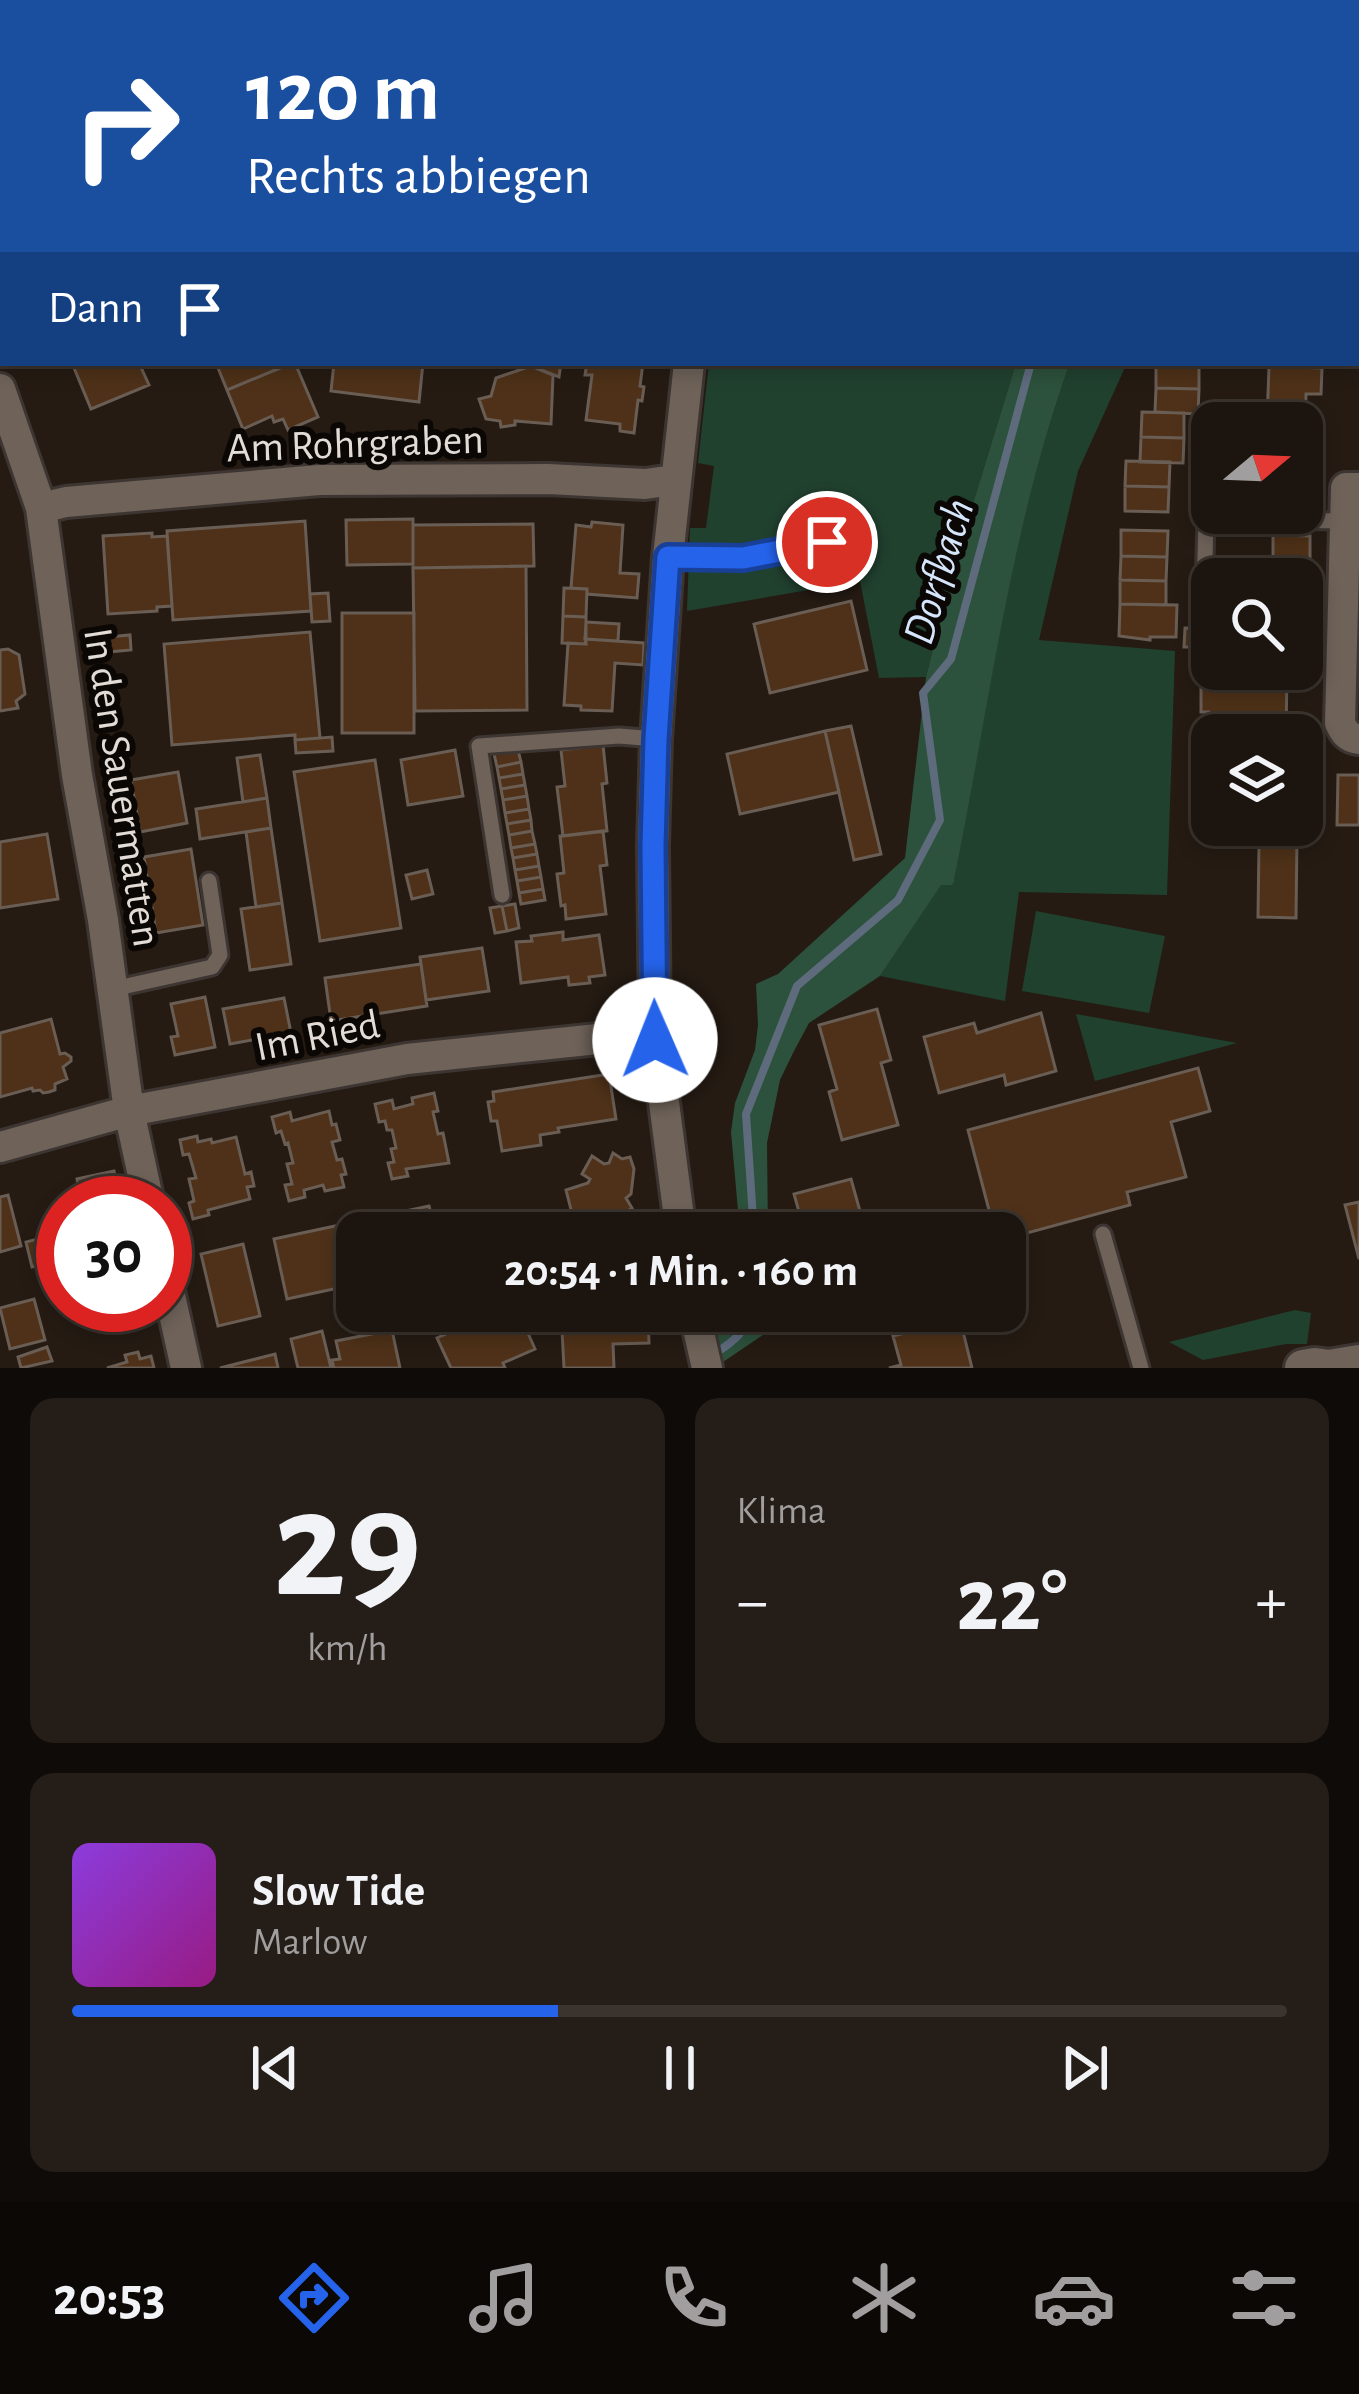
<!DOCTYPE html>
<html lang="de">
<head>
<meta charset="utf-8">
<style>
	body { margin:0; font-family:"Alegreya Sans",sans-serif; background:#251d17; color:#f1f3f6; height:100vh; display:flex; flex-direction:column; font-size:45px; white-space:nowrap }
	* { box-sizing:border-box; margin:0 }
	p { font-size:39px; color:#a09e9e }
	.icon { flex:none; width:66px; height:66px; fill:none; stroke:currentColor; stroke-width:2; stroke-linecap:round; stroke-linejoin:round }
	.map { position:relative; height:1368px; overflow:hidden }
	.drawer { display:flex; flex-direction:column; gap:30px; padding:30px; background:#0f0b08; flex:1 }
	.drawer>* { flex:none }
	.banner { position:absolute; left:0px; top:0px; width:1359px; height:366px; box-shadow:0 6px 18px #0003,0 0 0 3px #3a332e; background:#1a4fa0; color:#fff; overflow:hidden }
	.needle { width:78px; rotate:71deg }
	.controls { position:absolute; left:1191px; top:402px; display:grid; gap:24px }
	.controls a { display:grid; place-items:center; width:132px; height:132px; border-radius:24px; background:#1c140e; box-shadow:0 6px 18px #0003,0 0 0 3px #3a332e; font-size:60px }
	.speed { position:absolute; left:36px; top:1176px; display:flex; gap:24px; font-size:60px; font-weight:700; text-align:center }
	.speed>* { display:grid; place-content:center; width:156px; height:156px; border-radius:50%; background:#1c140e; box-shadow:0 6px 18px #0003,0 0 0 3px #3a332e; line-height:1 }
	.speed .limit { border:18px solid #d22; background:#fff; color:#111 }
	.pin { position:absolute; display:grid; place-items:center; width:102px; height:102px; color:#fff; margin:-51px; border:6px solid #fff; border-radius:50%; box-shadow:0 3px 12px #0007 }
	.me { position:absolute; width:132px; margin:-66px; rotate:359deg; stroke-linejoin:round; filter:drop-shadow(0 0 9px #0008) }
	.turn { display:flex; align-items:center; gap:42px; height:252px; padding:0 48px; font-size:54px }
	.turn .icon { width:156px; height:156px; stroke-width:2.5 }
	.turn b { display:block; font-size:84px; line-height:102px }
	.then { display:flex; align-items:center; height:114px; padding:0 48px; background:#0003; gap:24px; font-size:45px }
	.big { font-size:90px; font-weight:700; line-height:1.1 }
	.drawer .widget { flex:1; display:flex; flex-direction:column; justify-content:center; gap:18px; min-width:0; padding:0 42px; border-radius:24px; background:#251d17 }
	.drawer .dial { align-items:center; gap:0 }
	.dial b { font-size:156px; line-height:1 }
	.song { display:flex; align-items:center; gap:36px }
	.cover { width:144px; height:144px; border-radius:18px; background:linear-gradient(135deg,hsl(270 70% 55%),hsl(310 70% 35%)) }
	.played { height:12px; border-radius:6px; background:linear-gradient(90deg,#2563eb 40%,#3a332e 40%) }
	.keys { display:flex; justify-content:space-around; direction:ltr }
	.heat { display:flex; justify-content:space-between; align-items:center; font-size:66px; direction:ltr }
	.drawer .tiles { flex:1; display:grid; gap:30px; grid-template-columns:1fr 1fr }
	.widget:last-child { grid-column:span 2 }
	.trip { position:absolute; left:336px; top:1212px; width:690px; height:120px; border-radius:24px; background:#1c140e; box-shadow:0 6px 18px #0003,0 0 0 3px #3a332e; font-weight:700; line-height:120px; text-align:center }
	.tabs { display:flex; height:192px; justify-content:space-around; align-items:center; background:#0b0806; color:#a09e9e }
	.tabs .icon { width:84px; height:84px }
	.tabs .on { color:#2563eb }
	.tabs b { font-size:54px; color:#f1f3f6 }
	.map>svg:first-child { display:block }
	.green { fill:#21412f }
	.forest { fill:#2c513c }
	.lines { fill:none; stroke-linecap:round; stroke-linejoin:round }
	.stream { stroke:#5e6b7d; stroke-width:8 }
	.building { fill:#4e3118; stroke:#695d54; stroke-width:3 }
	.lane-casing { stroke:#3d3531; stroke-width:21 }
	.street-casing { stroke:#3d3531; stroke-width:36 }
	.secondary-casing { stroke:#3d3531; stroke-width:42 }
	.lane { stroke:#6e6259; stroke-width:15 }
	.street { stroke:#6e6259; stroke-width:30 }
	.secondary { stroke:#6e6259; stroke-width:36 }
	.route-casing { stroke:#184099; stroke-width:30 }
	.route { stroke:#2563eb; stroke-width:21 }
	.labels { text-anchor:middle; stroke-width:12; stroke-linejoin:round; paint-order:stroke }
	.street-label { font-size:42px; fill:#e2dbd6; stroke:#0b0704 }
	.water-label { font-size:45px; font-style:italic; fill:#d5e6fc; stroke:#0b0704 }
</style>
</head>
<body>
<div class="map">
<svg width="1359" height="1368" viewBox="0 0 1359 1368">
	<rect width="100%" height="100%" fill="#251b13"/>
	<path class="green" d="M709 363H1016L952 572 926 677 879 678 860 581 687 611 690 528H706L714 466 698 463Z
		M1070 363H1127L1078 471 1039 640 1175 651 1167 895 1019 892 1005 1001 880 976 941 884 954 881C988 708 1010 530 1070 363Z
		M1036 911 1165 936 1149 1013 1022 991Z
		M1076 1014 1237 1043 1095 1081Z
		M1295 1310 1311 1313 1307 1344H1286L1203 1360 1169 1342Z"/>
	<path class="forest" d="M1016 363H1070C1010 530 989 708 954 881L952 885H941L880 976 809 1023 794 1051 780 1080 767 1143 768 1233H740L731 1132 735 1103 755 1050 758 1025 756 984 778 974 905 858 926 677 952 572Z
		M710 1311H768L766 1333 723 1362Z"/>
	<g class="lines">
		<path class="stream" d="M1112 3 1113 0
			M754 1233 746 1114 797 986 898 900 940 820 923 693 951 659 1031 363
			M710 1357C729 1344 746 1335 750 1311"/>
	</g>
	<path class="building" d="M72 363H139L149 385 91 409Z
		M216 363H292L227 390Z
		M292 363H295L318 417 288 430 283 419 274 422 272 416 243 429 227 390Z
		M334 363H423L419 402 331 391Z
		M531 363H561L559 377 531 366Z
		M587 363H643L640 386 644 387 642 401 638 400 634 433 620 431V424L586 420 592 375H585Z
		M1156 363 1199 364V389L1156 388Z
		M531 366 553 375 551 424 515 421V425L501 427 500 421 486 419 479 399 491 396 496 378Z
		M1269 366 1322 368 1321 394H1306L1305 435H1311L1308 512 1302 511V423H1267Z
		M1156 388 1199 389 1198 414 1155 412Z
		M1142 412 1184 413V438L1141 437Z
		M1141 437 1184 438 1183 463 1140 462Z
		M1126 461 1170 462 1169 487 1125 486Z
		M1125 486 1169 487 1168 512 1125 511Z
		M413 519V564L347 565 346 520Z
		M305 521 311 611 173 620 167 531Z
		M592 522 623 525 620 573 639 574 637 598 587 594V589L571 588 576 525 591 527Z
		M533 524 534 566 413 568V525Z
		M1121 530 1168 531 1167 557 1121 556Z
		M152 533V537L167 536 172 606 157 607V611L108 614 103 536Z
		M1273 535 1310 536V565L1273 564Z
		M1121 556 1167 557 1166 581 1120 580Z
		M1273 564 1313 565 1312 595H1302V579H1272Z
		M526 566 527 710 415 711 413 568Z
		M1120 580 1166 581V605L1120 604Z
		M564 588 587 589 586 617 563 616Z
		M328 593 330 621 312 622 310 594Z
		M851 601 867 670 770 693 754 624Z
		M1302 601 1315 602 1314 638H1302Z
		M1120 604 1177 605 1176 637H1150V640L1119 636Z
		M342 613H414V733H342Z
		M563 616 586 617V644L562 643Z
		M586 622 619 624 618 641 585 639Z
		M1185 628 1212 629V647H1184Z
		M310 632 320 738 295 740V735L172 745 164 644Z
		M130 635 131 650 108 652 107 637Z
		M585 639 644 643 643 665 615 663 612 711 581 710V706L564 705 568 643 586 644Z
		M8 649 19 655 25 694 16 701 18 708 0 711V650Z
		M1210 667 1266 669V673H1287L1286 735H1212V825H1280V837H1297L1296 918 1258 917 1259 843 1207 841V827H1198L1199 799H1208V770L1200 769V740L1209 741V712H1201V682L1210 683Z
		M851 726 881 854 854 860 825 731Z
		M825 731 839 792 740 814 727 754Z
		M332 737 333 751 296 753 295 740Z
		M603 745 607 783 602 784 607 831 563 836 557 787 565 786 561 750Z
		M455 750 463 796 408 805 401 760Z
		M518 750 521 762 497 767 494 754Z
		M260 755 267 798 243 802 237 758Z
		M375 760 401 928 320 941 294 772Z
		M521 762 523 774 499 778 497 767Z
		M178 772 187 823 140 832 131 780Z
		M523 774 525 785 501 789 499 778Z
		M1338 775H1359V825H1337Z
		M525 785 527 796 503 800 501 789Z
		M527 796 529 809 505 813 503 800Z
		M267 798 271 828 200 839 196 809Z
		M529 809 531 820 507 824 505 813Z
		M531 820 532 831 509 835 507 824Z
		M271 828 282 903 256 907 246 832Z
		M532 831 535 844 511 848 509 835Z
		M603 831 607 865 600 866 606 914 566 919 565 905 561 906 557 874 564 873 560 836Z
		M47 834 58 899 0 908V842Z
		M535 844 537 854 513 858 511 848Z
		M191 849 203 925 156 933 144 857Z
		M537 854 539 866 515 870 513 858Z
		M539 866 541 877 517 881 515 870Z
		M427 870 433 894 412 899 406 875Z
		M541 877 543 889 519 893 517 881Z
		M543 889 545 900 521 904 519 893Z
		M282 903 291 964 250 970 241 909Z
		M515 904 519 928 507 931 502 906Z
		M502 906 507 931 495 933 490 908Z
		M563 932V940L599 935 605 975 589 977 590 983 569 985 568 977 521 983 516 942 532 941 531 936Z
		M482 948 489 991 426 1000 420 957Z
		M421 964 427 1006 331 1021 325 978Z
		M205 997 215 1047 175 1055 171 1037 178 1036 171 1004Z
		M284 998 291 1033 230 1044 223 1009Z
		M877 1009 891 1060 881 1063 898 1125 842 1140 829 1092 837 1089 819 1025Z
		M1041 1013 1056 1071 1006 1085 1004 1075 939 1093 924 1037 974 1023 977 1033Z
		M51 1019 60 1054 65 1053 71 1057V1061L63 1067 67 1079 55 1084V1090L49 1092 43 1093 40 1090 33 1091 32 1088 0 1097V1033Z
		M1198 1068 1210 1111 1171 1122 1186 1177 1127 1192 1130 1205 1005 1239V1233H995L968 1130Z
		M609 1074 616 1119 558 1128 559 1132 540 1135 541 1145 502 1151 497 1121H491L488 1102 494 1101 493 1092Z
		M434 1093 438 1111 433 1112 438 1134 443 1133 449 1163 406 1169 408 1176 392 1179 388 1163 394 1162 391 1149 396 1148 392 1130H387L385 1121 379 1122 375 1104 392 1100 394 1109 413 1104 412 1098Z
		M329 1111 332 1125 336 1124 340 1140 332 1142 337 1160 342 1159 346 1174 341 1175 344 1187 325 1191 323 1185 304 1190 305 1197 289 1201 285 1185 292 1184 287 1164 293 1163 288 1143 285 1144 281 1131 276 1133 272 1117 290 1112 292 1121Z
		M197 1136 198 1142 211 1139 212 1143 236 1137 245 1174 251 1172 254 1186 247 1187 250 1199 208 1210 209 1215 193 1219 189 1203 194 1201 189 1179 196 1178 189 1154 183 1155 180 1140Z
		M613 1153 622 1159 630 1157 634 1169 631 1194 626 1198 632 1208 628 1211 612 1212 614 1219 576 1229 566 1190 588 1183 590 1179 582 1174 592 1156 604 1164 609 1163Z
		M114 1171 121 1203H82L77 1179Z
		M851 1179 865 1229 855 1231V1233H805L794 1194Z
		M8 1195 21 1246 0 1252V1197Z
		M1359 1202V1259L1345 1205Z
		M429 1206 436 1233H357V1284L287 1299 274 1239Z
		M614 1219 618 1233H589L587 1226Z
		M49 1236 55 1261 32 1267 26 1242Z
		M243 1244 260 1316 218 1326 201 1254Z
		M34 1299 45 1340 10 1349 0 1308Z
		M105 1305H136L142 1323 113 1332Z
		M498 1311H518L535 1349 503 1363 505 1368H451L437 1338Z
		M561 1311H648L649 1343 613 1344 614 1368H564Z
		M960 1319 972 1368H889L901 1365 893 1336Z
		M392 1330 400 1368H334L332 1360 340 1359 336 1341Z
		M322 1331 331 1368H298L291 1339Z
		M47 1347 52 1361 21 1368 18 1357Z
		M138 1352 140 1359 151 1356 154 1368H107L127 1362 125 1355Z
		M275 1354 278 1368H220Z"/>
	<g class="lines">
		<g class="lane-casing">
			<path id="lane" d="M1208 487 1206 519 1344 521
				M668 557 743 558 827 542H852
				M1204 595 1206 519
				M502 895 479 746 619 736 656 739
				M113 989 212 967 220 955 209 881
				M1103 1234 1141 1368"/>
		</g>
		<g class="street-casing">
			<path id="street" d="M115 3 117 0
				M371 3 374 0
				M1340 3 1341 0
				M1356 107H1359
				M0 214 3 208
				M0 257 3 256
				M0 389 41 508 77 775 103 920 129 1111 149 1203
				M1359 488H1346L1340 723C1344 732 1348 738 1359 739
				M41 508 66 502 319 480 548 479 645 484 674 480
				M0 1147 129 1111 407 1059 655 1033
				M681 1233 655 1033 653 846 656 739 668 557 689 363
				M165 1273 186 1368
				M694 1311 707 1368"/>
		</g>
		<g class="secondary-casing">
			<path id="secondary" d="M1303 1368 1315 1366 1329 1368 1359 1363"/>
		</g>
		<use href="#lane" class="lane"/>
		<use href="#street" class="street"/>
		<use href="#secondary" class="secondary"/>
	</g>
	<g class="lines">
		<g class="route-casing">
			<path id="route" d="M655 1040 653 846 656 739 668 557 743 558 827 542"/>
		</g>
		<use href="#route" class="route"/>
	</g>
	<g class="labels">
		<g class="street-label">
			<text transform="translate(355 442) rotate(-2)" y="15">Am Rohrgraben</text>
			<text transform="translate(124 787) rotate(81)" y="15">In den Sauermatten</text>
			<text transform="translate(317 1034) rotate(-11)" y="15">Im Ried</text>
		</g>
		<g class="water-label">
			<text transform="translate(937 571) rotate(-73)" y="16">Dorfbach</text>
		</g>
	</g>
</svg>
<div class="controls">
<a><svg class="needle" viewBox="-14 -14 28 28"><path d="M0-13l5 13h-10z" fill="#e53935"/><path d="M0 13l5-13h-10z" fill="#a09e9e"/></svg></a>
<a><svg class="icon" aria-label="search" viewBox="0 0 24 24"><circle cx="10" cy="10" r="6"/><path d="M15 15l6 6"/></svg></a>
<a><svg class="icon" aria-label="layers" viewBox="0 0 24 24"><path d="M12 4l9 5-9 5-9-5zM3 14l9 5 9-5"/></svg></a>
</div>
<div class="speed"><div class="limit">30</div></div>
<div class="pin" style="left:827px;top:542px;background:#d93025"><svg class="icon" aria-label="arrive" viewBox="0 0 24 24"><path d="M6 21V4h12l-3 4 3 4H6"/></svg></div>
<svg class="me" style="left:655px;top:1040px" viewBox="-20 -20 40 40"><circle r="19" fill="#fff"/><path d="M0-13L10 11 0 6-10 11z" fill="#2563eb"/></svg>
<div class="trip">20:54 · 1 Min. · 160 m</div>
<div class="banner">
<div class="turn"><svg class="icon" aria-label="right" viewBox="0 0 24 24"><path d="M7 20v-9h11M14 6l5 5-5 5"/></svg><div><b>120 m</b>Rechts abbiegen</div></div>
<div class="then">Dann<svg class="icon" aria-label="arrive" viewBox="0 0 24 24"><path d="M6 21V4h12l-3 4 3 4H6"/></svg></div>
</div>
</div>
<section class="drawer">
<div class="tiles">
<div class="widget dial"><b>29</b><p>km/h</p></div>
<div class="widget"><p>Klima</p>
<div class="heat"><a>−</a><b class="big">22°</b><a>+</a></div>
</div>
<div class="widget">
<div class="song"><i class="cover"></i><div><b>Slow Tide</b><p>Marlow</p></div></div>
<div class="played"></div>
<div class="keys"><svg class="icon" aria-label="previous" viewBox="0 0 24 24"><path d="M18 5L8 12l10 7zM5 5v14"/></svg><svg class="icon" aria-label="pause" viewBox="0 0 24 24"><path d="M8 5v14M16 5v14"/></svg><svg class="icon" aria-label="next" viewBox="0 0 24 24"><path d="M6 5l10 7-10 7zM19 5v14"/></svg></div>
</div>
</div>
</section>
<nav class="tabs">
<b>20:53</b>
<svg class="icon on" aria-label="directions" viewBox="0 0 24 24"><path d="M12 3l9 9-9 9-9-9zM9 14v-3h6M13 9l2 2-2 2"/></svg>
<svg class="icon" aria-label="music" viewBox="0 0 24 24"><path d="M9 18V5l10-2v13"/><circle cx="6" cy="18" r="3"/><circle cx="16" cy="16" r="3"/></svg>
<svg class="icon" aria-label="phone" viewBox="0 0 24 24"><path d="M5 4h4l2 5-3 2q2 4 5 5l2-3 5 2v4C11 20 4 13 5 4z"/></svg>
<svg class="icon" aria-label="climate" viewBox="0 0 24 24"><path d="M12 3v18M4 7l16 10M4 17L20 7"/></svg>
<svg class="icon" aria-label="car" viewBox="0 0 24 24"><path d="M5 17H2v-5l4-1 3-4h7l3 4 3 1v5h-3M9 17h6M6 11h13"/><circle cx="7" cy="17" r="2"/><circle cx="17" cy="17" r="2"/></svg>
<svg class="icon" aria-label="filters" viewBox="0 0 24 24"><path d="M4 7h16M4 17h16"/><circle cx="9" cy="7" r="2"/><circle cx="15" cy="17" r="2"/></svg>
</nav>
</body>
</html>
